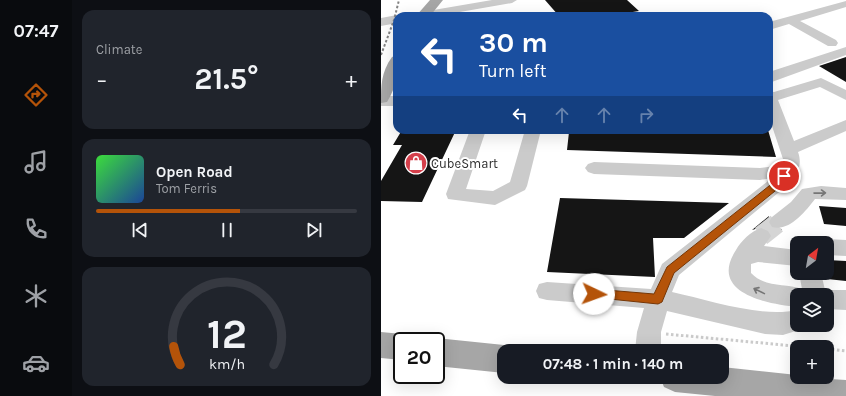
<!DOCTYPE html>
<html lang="en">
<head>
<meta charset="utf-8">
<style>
	body { margin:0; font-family:Karla,sans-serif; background:#20242c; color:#f1f3f6; height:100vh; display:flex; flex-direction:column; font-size:15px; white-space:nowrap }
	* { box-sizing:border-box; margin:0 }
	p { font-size:13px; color:#9ea1a6 }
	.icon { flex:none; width:22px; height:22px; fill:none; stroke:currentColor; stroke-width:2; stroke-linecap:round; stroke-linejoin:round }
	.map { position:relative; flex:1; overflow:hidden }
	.side { display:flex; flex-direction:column; gap:10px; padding:10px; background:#0d0f14; width:309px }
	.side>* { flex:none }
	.banner { position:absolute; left:12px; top:12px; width:380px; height:122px; border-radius:12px; box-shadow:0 4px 16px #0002; background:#1a4fa0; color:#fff; overflow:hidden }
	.needle { width:26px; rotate:31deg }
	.controls { position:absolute; left:409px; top:236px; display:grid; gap:8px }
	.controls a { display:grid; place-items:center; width:44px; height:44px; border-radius:8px; background:#171b24; box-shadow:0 4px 16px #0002; font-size:20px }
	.speed { position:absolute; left:12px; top:332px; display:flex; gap:8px; font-size:20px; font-weight:700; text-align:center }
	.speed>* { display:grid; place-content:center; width:52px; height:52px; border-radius:50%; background:#171b24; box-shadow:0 4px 16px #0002; line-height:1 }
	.speed .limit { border:2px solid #111; border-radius:6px; background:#fff; color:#111 }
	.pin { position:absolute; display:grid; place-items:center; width:34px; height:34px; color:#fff; margin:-17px; border:2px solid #fff; border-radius:50%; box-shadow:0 1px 4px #0007 }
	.me { position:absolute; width:44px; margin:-22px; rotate:93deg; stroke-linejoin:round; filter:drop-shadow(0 0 3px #0008) }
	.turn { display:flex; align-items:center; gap:14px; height:84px; padding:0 20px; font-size:18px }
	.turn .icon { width:52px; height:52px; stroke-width:2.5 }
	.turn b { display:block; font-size:28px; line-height:34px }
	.lanes { display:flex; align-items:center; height:38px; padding:0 20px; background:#0003; justify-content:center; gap:20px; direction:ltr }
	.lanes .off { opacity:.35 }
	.big { font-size:30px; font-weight:700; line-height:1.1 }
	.side .card { flex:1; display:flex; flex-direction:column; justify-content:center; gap:6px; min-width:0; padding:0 14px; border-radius:12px; background:#20242c }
	.side .dial { align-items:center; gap:0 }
	.dial svg { height:104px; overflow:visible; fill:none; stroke:#363941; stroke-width:7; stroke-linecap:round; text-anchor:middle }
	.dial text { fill:#f1f3f6; stroke:none }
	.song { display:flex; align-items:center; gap:12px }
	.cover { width:48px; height:48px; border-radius:6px; background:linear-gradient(135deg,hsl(120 70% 55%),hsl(220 70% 35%)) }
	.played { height:4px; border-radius:2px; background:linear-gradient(90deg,#b45309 55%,#363941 55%) }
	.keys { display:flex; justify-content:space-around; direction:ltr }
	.heat { display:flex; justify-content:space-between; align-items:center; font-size:22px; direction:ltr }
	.trip { position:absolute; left:116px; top:344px; width:232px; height:40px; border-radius:12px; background:#171b24; box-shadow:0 4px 16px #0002; font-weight:700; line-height:40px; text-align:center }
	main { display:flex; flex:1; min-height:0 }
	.tabs { display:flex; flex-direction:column; width:72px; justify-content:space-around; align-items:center; background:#090b0e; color:#9ea1a6 }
	.tabs .icon { width:28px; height:28px }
	.tabs .active { color:#b45309 }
	.tabs b { font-size:18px; color:#f1f3f6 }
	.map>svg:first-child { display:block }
	.building { fill:#151515 }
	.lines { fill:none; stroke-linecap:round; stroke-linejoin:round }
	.minor-tunnel { stroke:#d5d5d5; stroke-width:20; stroke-dasharray:20 10; stroke-linecap:butt }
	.path { stroke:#cbcbcb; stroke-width:3; stroke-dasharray:2.5 2.5; stroke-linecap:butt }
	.minor { fill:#cbcbcb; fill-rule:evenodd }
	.major { fill:#a6a6a6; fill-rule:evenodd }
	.rail { stroke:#838383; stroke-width:2; stroke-dasharray:2.5 2; stroke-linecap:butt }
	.oneway { stroke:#757575 }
	.route { fill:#b45309; stroke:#753606 }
	.labels { text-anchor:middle; stroke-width:4; stroke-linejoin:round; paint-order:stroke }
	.poi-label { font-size:13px; fill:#2e2e2e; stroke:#fff; text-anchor:start }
</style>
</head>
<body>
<main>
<nav class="tabs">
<b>07:47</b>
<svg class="icon active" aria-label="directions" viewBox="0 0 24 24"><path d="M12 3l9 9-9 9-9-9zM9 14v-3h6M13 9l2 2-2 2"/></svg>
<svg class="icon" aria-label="music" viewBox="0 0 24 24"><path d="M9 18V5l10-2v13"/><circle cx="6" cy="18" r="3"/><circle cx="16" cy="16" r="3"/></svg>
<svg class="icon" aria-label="phone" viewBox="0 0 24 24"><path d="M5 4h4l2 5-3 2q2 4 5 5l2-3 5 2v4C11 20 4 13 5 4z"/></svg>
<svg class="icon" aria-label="climate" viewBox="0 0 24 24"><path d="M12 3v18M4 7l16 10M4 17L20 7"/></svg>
<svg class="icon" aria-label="car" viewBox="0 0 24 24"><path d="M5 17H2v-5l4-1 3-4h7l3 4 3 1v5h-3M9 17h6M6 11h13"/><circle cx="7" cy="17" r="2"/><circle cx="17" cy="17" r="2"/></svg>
</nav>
<section class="side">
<div class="card"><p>Climate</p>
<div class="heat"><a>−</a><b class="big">21.5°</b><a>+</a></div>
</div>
<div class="card">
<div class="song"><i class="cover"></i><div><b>Open Road</b><p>Tom Ferris</p></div></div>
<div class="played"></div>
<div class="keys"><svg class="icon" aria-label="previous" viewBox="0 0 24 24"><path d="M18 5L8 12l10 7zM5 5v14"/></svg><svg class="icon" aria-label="pause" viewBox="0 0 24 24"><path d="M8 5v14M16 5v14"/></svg><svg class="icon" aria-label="next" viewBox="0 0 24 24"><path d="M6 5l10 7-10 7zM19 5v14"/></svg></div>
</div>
<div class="card dial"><svg viewBox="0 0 100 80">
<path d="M14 69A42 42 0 1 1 86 69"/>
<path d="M14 69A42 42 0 0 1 9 55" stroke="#b45309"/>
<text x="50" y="56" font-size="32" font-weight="700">12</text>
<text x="50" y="72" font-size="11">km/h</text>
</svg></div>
</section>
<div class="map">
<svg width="465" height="396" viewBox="0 0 465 396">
	<rect width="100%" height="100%" fill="#fff"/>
	<path class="building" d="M164 0H246L258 11 233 15 231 13 217 16H178Z
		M465 57V82L438 66Z
		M21 130H75L41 202 0 201V181L21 145H12Z
		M194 130H387L395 157 186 150 188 132Z
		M179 198 348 203 303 238H272L274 277 166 272Z
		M438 206 465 208V226L443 224Z
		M388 216 387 223 390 228 401 229 391 237 388 230 381 227 371 230Z
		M446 260 465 261V281L446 279Z"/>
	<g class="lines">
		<path class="minor-tunnel" d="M380 236 398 222"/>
		<path class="path" d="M285 334 424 347
			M446 349 465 351"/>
		<path class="minor" d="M111 0H136L131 3 56 16H29L35 13Z
			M465 1V7L419 21 455 40 457 43 455 46H447L408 24 388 30V22Z
			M16 15 18 16H16V23L0 26V18Z
			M465 47V55L388 83V72Z
			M440 78 465 90V100L439 87 397 100 413 141 465 120V131L417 152C423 169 413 177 403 188L298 275 291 292C328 300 380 318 416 310V325H426L424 328 402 335 384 334 286 311 280 332V351H254L256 332 263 308 166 300 158 298 155 291 158 284 166 282 270 289 281 264 391 178 379 180 213 174 207 172 204 168 207 164 213 162 379 168 402 165V159L388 117V91L393 92Z
			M0 96H16V106H0Z
			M89 130H105L85 189 112 191 129 182 144 130H160L146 186 144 190 114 205 67 199 65 194Z
			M440 186 465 188V200L434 199C424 212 408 232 391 227L388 222 391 217 410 202 421 189Z
			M380 228 387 231 390 236 383 246 416 250V266L377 262 370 264V273C384 288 404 283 421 289L418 273H440L444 290H465V310L446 309V295H416V307C386 304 327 293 355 250 360 241 370 231 380 228Z
			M446 239 465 240V256L446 255V243H438Z"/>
		<path class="major" d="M49 0H62L49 16H35Z
			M16 55C16 72 16 87 6 102L0 103C0 86 0 72 11 57Z
			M0 332 21 334 31 338 33 341H21V360L0 358Z
			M55 338 123 345 134 351H123V373L55 366V341H48Z
			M341 367 416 375V377L465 380V396H334L294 392 283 387 279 377H341Z"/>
		<path class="rail" d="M0 55 13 20 18 0"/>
	</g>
	<defs><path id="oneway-shaft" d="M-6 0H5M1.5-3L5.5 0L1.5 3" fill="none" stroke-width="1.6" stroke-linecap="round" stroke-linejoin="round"/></defs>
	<g class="oneway">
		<use href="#oneway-shaft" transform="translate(439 193) rotate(-1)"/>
		<use href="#oneway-shaft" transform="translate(378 291) rotate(-154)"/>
	</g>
	<path class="route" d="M400 174H403L408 176 399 187 293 273 281 302 277 304 209 297 207 294 209 291 213 289 273 294 286 267 393 182Z"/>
	<defs>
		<g id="shop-disc" transform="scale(1.15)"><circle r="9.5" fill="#d53f4b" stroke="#fff"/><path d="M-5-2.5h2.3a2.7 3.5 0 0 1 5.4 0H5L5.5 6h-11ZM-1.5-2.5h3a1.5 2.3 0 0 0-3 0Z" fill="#fff"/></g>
	</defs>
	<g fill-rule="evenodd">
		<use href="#shop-disc" x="35" y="163"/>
	</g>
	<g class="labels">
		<g class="poi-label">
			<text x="50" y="168">CubeSmart</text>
		</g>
	</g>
</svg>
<div class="controls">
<a><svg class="needle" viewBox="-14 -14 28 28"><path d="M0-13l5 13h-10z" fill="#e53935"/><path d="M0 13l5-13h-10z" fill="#9ea1a6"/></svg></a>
<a><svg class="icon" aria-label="layers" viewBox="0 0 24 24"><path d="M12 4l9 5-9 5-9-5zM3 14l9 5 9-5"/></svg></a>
<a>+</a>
</div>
<div class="speed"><div class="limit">20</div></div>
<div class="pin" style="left:403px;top:176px;background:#d93025"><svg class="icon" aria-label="arrive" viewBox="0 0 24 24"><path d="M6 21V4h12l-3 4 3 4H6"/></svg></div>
<svg class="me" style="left:213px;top:294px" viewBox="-20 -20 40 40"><circle r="19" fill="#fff"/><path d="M0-13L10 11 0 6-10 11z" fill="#b45309"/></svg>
<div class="trip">07:48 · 1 min · 140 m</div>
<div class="banner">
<div class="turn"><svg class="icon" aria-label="left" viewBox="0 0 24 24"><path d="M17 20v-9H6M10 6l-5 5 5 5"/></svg><div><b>30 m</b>Turn left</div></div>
<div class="lanes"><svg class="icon" aria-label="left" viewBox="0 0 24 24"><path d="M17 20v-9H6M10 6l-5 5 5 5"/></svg><svg class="icon off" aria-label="ahead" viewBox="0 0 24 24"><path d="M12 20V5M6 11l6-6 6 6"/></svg><svg class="icon off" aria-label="ahead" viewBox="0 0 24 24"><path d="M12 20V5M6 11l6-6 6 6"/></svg><svg class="icon off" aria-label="right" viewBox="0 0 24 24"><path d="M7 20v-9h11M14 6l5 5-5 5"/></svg></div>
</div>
</div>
</main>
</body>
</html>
